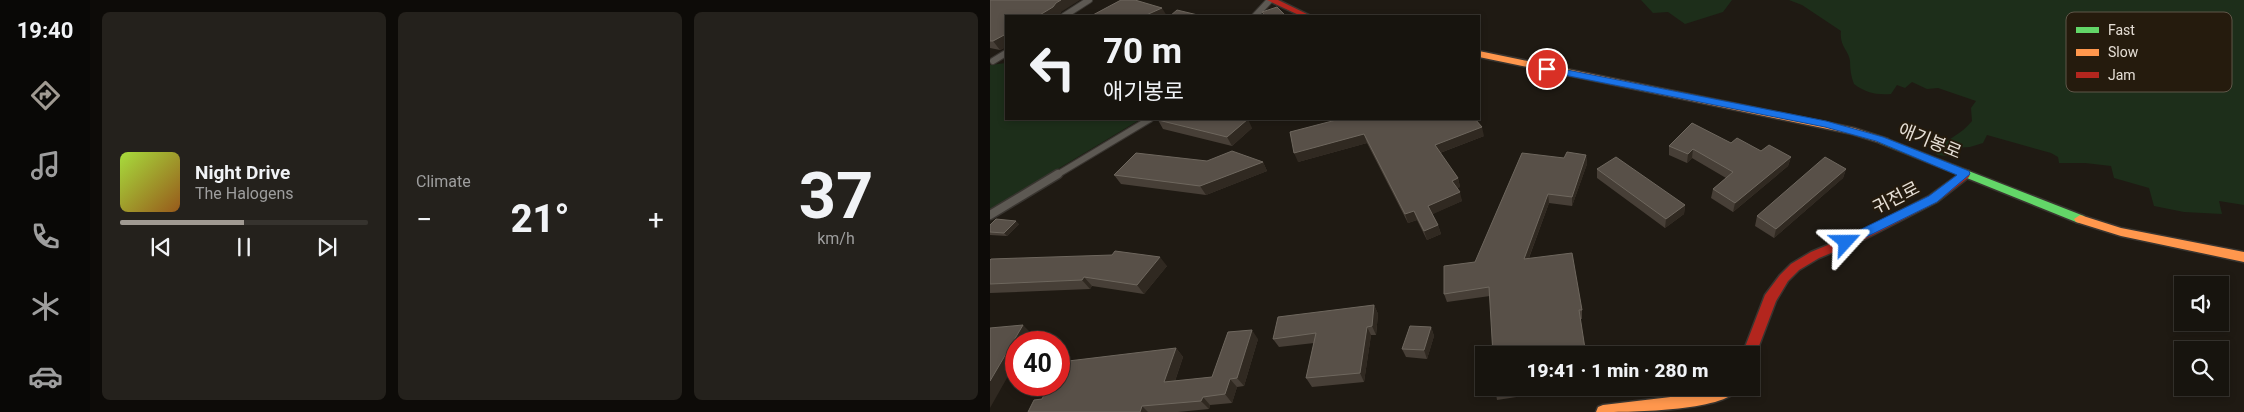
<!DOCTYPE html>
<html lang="en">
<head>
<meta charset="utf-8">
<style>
	body { margin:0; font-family:Roboto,"Noto Sans KR",sans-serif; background:#24211c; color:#f1f3f6; height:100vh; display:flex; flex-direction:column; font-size:19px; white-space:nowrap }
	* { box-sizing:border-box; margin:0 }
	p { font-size:16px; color:#9e9e9e }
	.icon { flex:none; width:28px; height:28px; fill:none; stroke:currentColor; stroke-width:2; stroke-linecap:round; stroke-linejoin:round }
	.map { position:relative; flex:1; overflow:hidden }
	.side { display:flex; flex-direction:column; gap:12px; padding:12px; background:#0d0b08; width:900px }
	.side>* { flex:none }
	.hud { position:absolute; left:15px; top:15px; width:475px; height:105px; border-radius:0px; box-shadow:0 2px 8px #0003,0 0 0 1px #36332e; background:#17140e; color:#f1f3f6; overflow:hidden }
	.buttons { position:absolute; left:1184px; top:276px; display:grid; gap:10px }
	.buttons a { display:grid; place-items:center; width:55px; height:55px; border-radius:0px; background:#17140e; box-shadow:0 2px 8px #0003,0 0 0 1px #36332e; font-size:25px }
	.speed { position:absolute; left:15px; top:331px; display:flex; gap:10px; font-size:25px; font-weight:700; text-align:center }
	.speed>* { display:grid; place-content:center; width:65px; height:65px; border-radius:50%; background:#17140e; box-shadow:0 2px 8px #0003,0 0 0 1px #36332e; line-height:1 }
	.speed .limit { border:8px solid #d22; background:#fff; color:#111 }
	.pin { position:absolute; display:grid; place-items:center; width:42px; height:42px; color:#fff; margin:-21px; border:2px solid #fff; border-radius:50%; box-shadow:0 1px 5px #0007 }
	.me { position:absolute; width:55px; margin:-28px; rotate:66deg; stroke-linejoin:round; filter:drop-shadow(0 0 4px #0008) }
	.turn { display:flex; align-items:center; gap:18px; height:105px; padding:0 15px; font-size:22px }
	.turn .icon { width:65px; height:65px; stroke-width:2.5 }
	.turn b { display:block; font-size:35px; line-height:42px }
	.big { font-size:38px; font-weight:800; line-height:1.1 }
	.side .tile { flex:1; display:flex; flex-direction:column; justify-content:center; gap:8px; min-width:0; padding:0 18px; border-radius:8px; background:#24211c }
	.side .dial { align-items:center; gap:0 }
	.dial b { font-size:65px; line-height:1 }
	.song { display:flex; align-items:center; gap:15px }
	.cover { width:60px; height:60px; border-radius:8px; background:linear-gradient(135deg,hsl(80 70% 55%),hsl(30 70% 35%)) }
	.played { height:5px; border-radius:2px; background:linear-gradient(90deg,#a09a92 50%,#36332e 50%) }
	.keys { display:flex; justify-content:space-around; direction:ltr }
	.heat { display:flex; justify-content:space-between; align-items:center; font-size:28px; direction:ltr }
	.side .tiles { flex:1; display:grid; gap:12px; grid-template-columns:repeat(3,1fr) }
	.trip { position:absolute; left:485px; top:346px; width:285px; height:50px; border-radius:0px; background:#17140e; box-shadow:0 2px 8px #0003,0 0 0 1px #36332e; font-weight:800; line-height:50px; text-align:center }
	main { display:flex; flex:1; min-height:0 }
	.menu { display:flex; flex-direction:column; width:90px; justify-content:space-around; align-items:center; background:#090806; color:#9e9e9e }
	.menu .icon { width:35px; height:35px }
	.menu .current { color:#a09a92 }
	.menu b { font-size:22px; color:#f1f3f6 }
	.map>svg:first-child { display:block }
	.green { fill:#1d2e1a }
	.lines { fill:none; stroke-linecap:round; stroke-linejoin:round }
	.lane-far1-casing { stroke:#393530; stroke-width:8 }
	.lane-casing { stroke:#393530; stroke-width:11 }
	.fast-casing { stroke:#393530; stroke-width:3 }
	.slow-casing { stroke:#393530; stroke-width:3 }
	.jam-casing { stroke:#393530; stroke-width:3 }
	.lane-far1 { stroke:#5d5953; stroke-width:6 }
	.lane { stroke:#5d5953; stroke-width:8 }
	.fast { fill:#63d668; fill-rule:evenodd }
	.slow { fill:#ff974d; fill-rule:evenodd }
	.jam { fill:#b3261e; fill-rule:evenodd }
	.wall { fill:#473f37 }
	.shaded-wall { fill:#302921 }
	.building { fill:#585048; stroke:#6e675e }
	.route { fill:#1a73e8; stroke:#114b97 }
	.labels { text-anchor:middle; stroke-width:4; stroke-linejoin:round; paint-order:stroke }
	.street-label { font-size:18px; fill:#e6dfd6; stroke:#251b0d }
	.key { fill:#251b0d; stroke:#5f5649; stroke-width:1 }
	.key-label { font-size:14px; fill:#e6dfd6 }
</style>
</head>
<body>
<main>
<nav class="menu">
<b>19:40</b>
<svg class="icon current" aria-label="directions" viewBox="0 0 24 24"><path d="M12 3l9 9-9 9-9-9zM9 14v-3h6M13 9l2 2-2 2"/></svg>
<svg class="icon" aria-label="music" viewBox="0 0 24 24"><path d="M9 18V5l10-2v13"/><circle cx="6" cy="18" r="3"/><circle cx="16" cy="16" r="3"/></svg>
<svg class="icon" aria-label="phone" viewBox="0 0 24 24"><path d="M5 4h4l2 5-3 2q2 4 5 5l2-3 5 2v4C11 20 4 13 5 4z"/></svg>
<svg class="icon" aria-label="climate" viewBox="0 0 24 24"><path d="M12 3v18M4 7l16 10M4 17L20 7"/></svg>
<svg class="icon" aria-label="car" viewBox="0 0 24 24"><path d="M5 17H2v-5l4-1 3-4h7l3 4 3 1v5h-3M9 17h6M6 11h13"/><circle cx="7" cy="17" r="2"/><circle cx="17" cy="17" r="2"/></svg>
</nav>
<section class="side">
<div class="tiles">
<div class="tile">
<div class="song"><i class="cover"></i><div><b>Night Drive</b><p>The Halogens</p></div></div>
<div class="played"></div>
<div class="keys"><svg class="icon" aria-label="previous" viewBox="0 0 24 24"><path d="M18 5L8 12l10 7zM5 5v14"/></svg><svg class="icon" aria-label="pause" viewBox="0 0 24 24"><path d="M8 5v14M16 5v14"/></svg><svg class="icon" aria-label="next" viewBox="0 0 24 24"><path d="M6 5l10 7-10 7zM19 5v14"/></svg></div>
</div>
<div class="tile"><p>Climate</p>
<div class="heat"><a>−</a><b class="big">21°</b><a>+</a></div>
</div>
<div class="tile dial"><b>37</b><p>km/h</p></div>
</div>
</section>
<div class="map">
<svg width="1254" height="412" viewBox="0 0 1254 412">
	<rect width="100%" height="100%" fill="#1f1a13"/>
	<path class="green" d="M651 0H742L733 12 695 24 678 12 663 13Z
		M799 0H1254V205L1229 201 1232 214 1194 212 1164 206 1159 188 1124 178 1121 166 1095 163H1069L1068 157 1061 153 997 135 993 143 980 147 964 148 956 156 947 155 945 151C956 139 971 135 982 121L981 108 986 101 948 88 937 89 922 82 915 88 907 85 901 94C886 95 876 93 864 84 861 77 860 69 860 61 859 51 849 46 851 31L812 5Z
		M16 63V119H151L0 210V65Z"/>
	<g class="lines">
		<g class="lane-far1-casing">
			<path id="lane-far1" d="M74 16 99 0
				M265 16 280 0
				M3 61 16 53
				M65 176 160 119"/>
		</g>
		<g class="lane-casing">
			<path id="lane" d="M0 215 68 174"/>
		</g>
		<g class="fast-casing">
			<path id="fast" d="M894 138 1094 216 1096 219 1090 223 1086 222 890 143 889 141Z"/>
		</g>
		<g class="slow-casing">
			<path id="slow" d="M489 51 864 128 898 139 899 141 894 144 862 134 489 57Z
				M1090 215 1131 228 1254 252V262L1131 236 1086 222 1084 219Z
				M730 388H749C736 412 634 412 606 412L608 407 613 405 723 392Z"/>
		</g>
		<g class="jam-casing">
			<path id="jam" d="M277 0H288L321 16H311Z
				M975 170 979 171 980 174 979 177 947 202 875 239 829 258 809 270 798 281 786 301 764 359 761 360V355H752L775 295 790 275 801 264 821 252 867 233 939 196Z"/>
		</g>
		<use href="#lane-far1" class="lane-far1"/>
		<use href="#lane" class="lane"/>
		<use href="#fast" class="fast"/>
		<use href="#slow" class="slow"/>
		<use href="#jam" class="jam"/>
	</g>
	<path class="wall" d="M0 0 71 12 69 16H16V47L10 50 0 48Z
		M350 119 494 136 450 153 468 178 470 187 467 188 472 201 442 214 448 225 451 234 437 240 427 220 418 223 377 143 308 162Z
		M168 120 262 128 242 146 173 129Z
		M741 143 771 151 801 157 798 166 743 212 721 198 723 189 736 178 702 158 697 163 679 155V146Z
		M596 155 597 164 582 206 559 203 539 258 592 310V319H591L500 296 457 302 454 294 485 262Z
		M217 161 273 162 277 171 216 195 131 184 124 175Z
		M607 169 695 205 694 214 675 228 607 178Z
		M856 169 853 178 784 238 765 226 767 216Z
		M29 224 17 236 0 235V225Z
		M0 260 177 266 154 294 102 286 100 289 0 293Z
		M384 305 388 314 386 335H381L374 382 322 387 316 378 324 343 289 347 283 339Z
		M441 327 444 336 437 359 416 357 412 349Z
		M268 339 254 386 247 387 242 403 220 405 219 409 188 412H38L52 399 186 348 193 357 185 381 222 377Z
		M505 388H550L551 393 507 400Z"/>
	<path class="shaded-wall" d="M71 0H90L71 12 69 16H48Z
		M172 8 177 16H154Z
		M16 34V47L10 50 3 41Z
		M258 119 262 128 242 146 237 137Z
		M492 127 494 136 447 154 445 145Z
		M374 134 377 143 308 162 304 153Z
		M703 149 702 158 697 163 698 154Z
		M596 155 597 164 582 206V197Z
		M801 157 798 166 743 212 745 203Z
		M273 162 277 171 216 195 210 186Z
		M856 169 853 178 784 238 786 229Z
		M468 178 470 187 464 190 462 181Z
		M470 192 472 201 441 215 438 206Z
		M558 194 559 203 535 268 534 259Z
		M695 205 694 214 675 228 676 219Z
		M424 211 427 220 418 223 415 214Z
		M26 221 29 224 17 236 14 233Z
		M448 225 451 234 437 240 434 231Z
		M170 257 177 266 154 294 147 285Z
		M94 277 102 286 100 289 92 280Z
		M384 305 388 314 386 335 382 326Z
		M33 325 42 334 37 342H26V362L0 408V381Z
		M377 327 381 335 374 382 370 373Z
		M441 327 444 336 437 359 434 350Z
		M262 330 268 339 254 386 247 378Z
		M186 348 193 357 182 390 174 382Z
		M240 379 247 387 242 403 235 394Z
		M213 397 220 405 219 409 211 401Z
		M152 406 158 412H150Z"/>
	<path class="building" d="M0 0H71L66 3 63 7 48 16H16V34L3 41H0Z
		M131 0H145L172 8 154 16H101Z
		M287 7 296 16H276L272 12Z
		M187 10 212 16H180Z
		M170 119H258L237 137 168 120Z
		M350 119H485L492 127 445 145 468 178 462 181 470 192 438 206 448 225 434 231 424 211 415 214 374 134 304 153 300 132Z
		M702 123 741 143 747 138 771 151 779 145 801 157 745 203 723 189 743 172 703 149 698 154 679 146Z
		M242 151 273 162 210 186 124 175 146 153 217 161Z
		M577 152 596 155 582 197 558 194 534 259 582 253 592 310H589L596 355H503L499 287 454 294V266L485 262 532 153 574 158Z
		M626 157 695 205 676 219 607 169Z
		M835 157 856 169 786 229 767 216Z
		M6 219 26 221 14 233 0 232V225Z
		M125 251 170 257 147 285 94 277 92 280 0 284V260L1 259 122 255Z
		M384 305 382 326 377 327 370 373 316 378 326 333 283 339 288 317Z
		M33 325 0 381V328Z
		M420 326 441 327 434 350 412 349Z
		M262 330 247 378 240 379 235 394 213 397 211 401 152 406 150 412H38L44 400 52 399 59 385H69V364L70 362 186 348 174 382 222 377 238 332Z
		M505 388H531L505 392Z"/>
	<path class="route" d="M557 66 836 121 893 137 979 171 980 174 947 202 856 247 851 245 850 242 851 239 939 196 967 175 886 141 835 127 554 71 553 69Z"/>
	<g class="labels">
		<g class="street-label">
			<text transform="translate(940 141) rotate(22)" y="6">애기봉로</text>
			<text transform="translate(906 198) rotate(-27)" y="6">귀전로</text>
		</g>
	</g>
	<rect x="1076" y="12" width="166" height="80" rx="8" class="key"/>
	<rect x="1086" y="27" width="23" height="6" fill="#63d668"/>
	<rect x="1086" y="49" width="23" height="7" fill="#ff974d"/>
	<rect x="1086" y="72" width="23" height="6" fill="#b3261e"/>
	<g class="key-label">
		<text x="1118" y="35">Fast</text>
		<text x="1118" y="57">Slow</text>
		<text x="1118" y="80">Jam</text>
	</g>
</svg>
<div class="buttons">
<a><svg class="icon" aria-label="sound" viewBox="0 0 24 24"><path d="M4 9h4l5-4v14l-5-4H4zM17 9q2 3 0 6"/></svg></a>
<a><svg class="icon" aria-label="search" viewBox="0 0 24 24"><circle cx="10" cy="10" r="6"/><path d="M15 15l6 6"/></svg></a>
</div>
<div class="speed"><div class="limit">40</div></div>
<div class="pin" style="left:557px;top:69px;background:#d93025"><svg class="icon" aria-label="arrive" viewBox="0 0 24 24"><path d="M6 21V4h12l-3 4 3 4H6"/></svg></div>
<svg class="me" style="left:856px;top:242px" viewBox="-20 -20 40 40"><path d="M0-17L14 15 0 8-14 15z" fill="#1a73e8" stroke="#fff" stroke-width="4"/></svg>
<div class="trip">19:41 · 1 min · 280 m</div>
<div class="hud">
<div class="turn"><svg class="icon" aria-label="left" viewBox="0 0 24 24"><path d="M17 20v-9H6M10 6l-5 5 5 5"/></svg><div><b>70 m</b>애기봉로</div></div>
</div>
</div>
</main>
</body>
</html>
